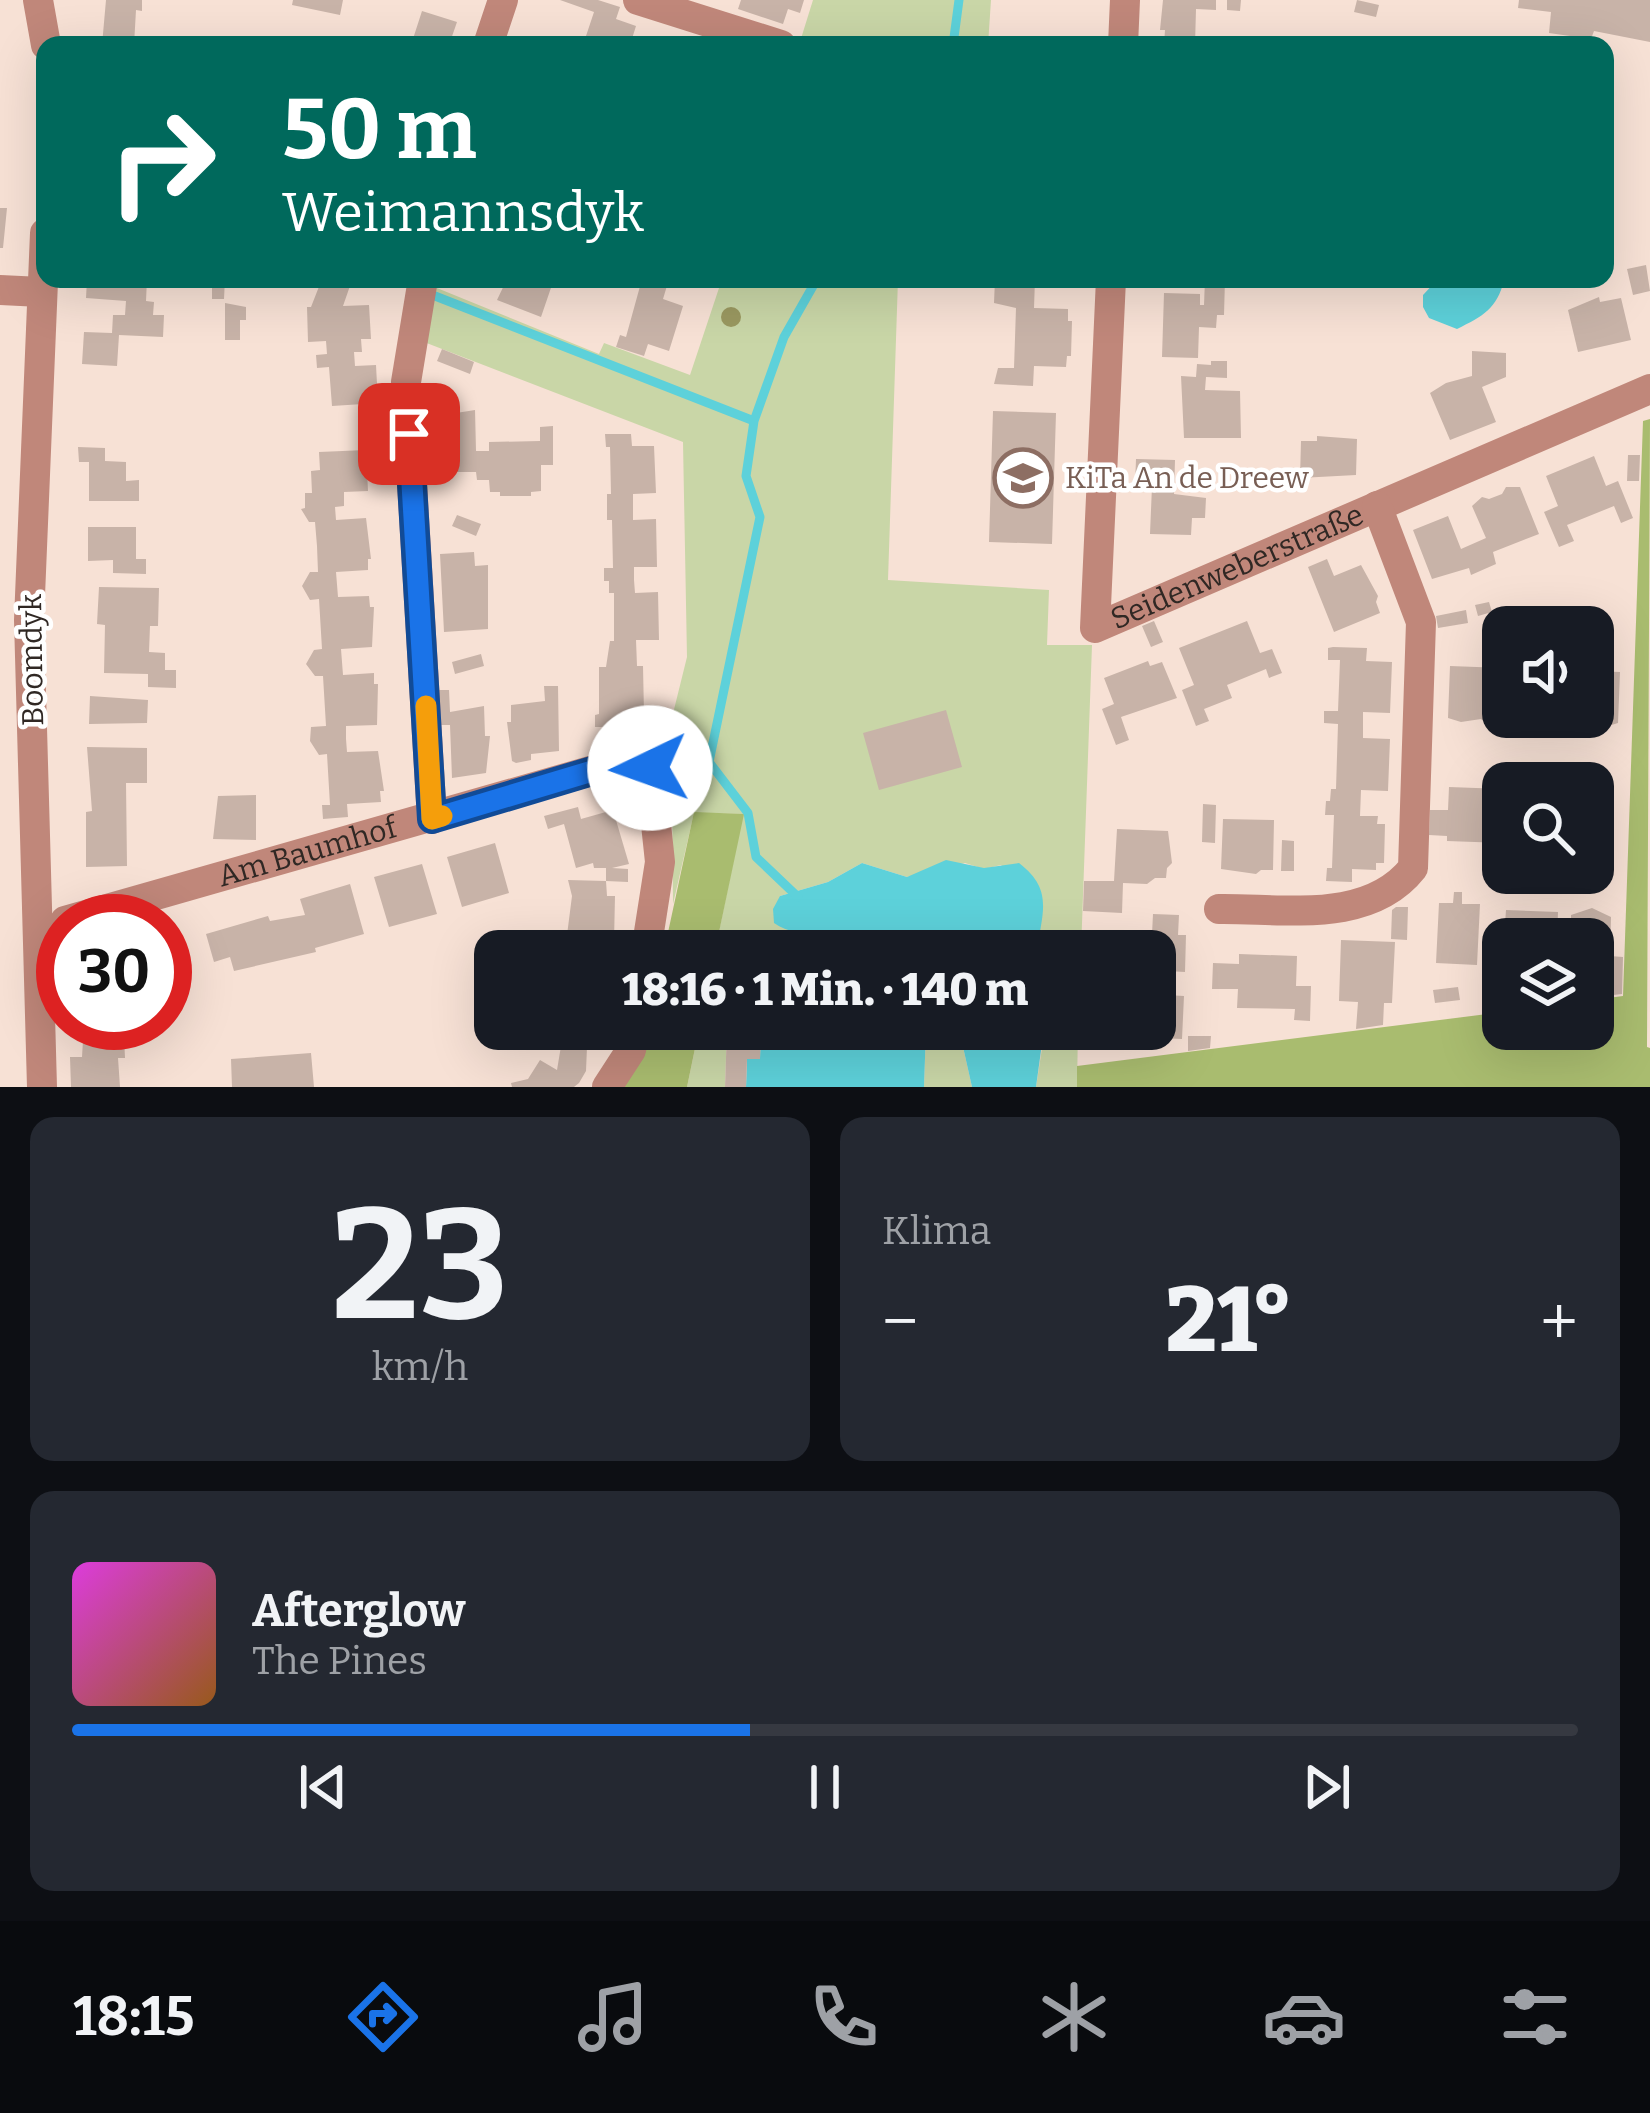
<!DOCTYPE html>
<html lang="de">
<head>
<meta charset="utf-8">
<style>
	body { margin:0; font-family:Bitter,serif; background:#242831; color:#f1f3f6; height:100vh; display:flex; flex-direction:column; font-size:45px; white-space:nowrap }
	* { box-sizing:border-box; margin:0 }
	p { font-size:39px; color:#9ea1a6 }
	.icon { flex:none; width:66px; height:66px; fill:none; stroke:currentColor; stroke-width:2; stroke-linecap:round; stroke-linejoin:round }
	.map { position:relative; height:1087px; overflow:hidden }
	.panel { display:flex; flex-direction:column; gap:30px; padding:30px; background:#0d0f14; flex:1 }
	.panel>* { flex:none }
	.top-card { position:absolute; left:36px; top:36px; width:1578px; height:252px; border-radius:24px; box-shadow:0 12px 48px #0002; background:#00695c; color:#fff; overflow:hidden }
	.tools { position:absolute; left:1482px; top:606px; display:grid; gap:24px }
	.tools a { display:grid; place-items:center; width:132px; height:132px; border-radius:24px; background:#171b24; box-shadow:0 12px 48px #0002; font-size:60px }
	.speed { position:absolute; left:36px; top:894px; display:flex; gap:24px; font-size:60px; font-weight:700; text-align:center }
	.speed>* { display:grid; place-content:center; width:156px; height:156px; border-radius:50%; background:#171b24; box-shadow:0 12px 48px #0002; line-height:1 }
	.speed .limit { border:18px solid #d22; background:#fff; color:#111 }
	.pin { position:absolute; display:grid; place-items:center; width:102px; height:102px; color:#fff; margin:-51px; border-radius:24px; box-shadow:0 6px 18px #0006 }
	.me { position:absolute; width:132px; margin:-66px; rotate:267deg; stroke-linejoin:round; filter:drop-shadow(0 0 9px #0008) }
	.turn { display:flex; align-items:center; gap:42px; height:252px; padding:0 48px; font-size:54px }
	.turn .icon { width:156px; height:156px; stroke-width:2.5 }
	.turn b { display:block; font-size:84px; line-height:102px }
	.big { font-size:90px; font-weight:800; line-height:1.1 }
	.panel .card { flex:1; display:flex; flex-direction:column; justify-content:center; gap:18px; min-width:0; padding:0 42px; border-radius:24px; background:#242831 }
	.panel .dial { align-items:center; gap:0 }
	.dial b { font-size:156px; line-height:1 }
	.song { display:flex; align-items:center; gap:36px }
	.cover { width:144px; height:144px; border-radius:18px; background:linear-gradient(135deg,hsl(300 70% 55%),hsl(30 70% 35%)) }
	.played { height:12px; border-radius:6px; background:linear-gradient(90deg,#1a73e8 45%,#363941 45%) }
	.keys { display:flex; justify-content:space-around; direction:ltr }
	.heat { display:flex; justify-content:space-between; align-items:center; font-size:66px; direction:ltr }
	.panel .tiles { flex:1; display:grid; gap:30px; grid-template-columns:1fr 1fr }
	.card:last-child { grid-column:span 2 }
	.trip { position:absolute; left:474px; top:930px; width:702px; height:120px; border-radius:24px; background:#171b24; box-shadow:0 12px 48px #0002; font-weight:800; line-height:120px; text-align:center }
	.dock { display:flex; height:192px; justify-content:space-around; align-items:center; background:#090b0e; color:#9ea1a6 }
	.dock .icon { width:84px; height:84px }
	.dock .active { color:#1a73e8 }
	.dock b { font-size:54px; color:#f1f3f6 }
	.map>svg:first-child { display:block }
	.green { fill:#c9d6a7 }
	.forest { fill:#a9bc6f }
	.water { fill:#5dd1da }
	.lines { fill:none; stroke-linecap:round; stroke-linejoin:round }
	.stream { stroke:#5dd1da; stroke-width:9 }
	.building { fill:#c8b3a8 }
	.minor { stroke:#c0877a; stroke-width:30 }
	.tree { fill:#9a9860 }
	.route-casing { stroke:#114b97; stroke-width:30 }
	.route { stroke:#1a73e8; stroke-width:21 }
	.slow { stroke:#f59e0b; stroke-width:21 }
	.labels { text-anchor:middle; stroke-width:9; stroke-linejoin:round; paint-order:stroke }
	.education-label { font-size:30px; fill:#785e54; stroke:#fff; text-anchor:start }
	.street-label { font-size:30px; fill:#302824; stroke:#fff }
</style>
</head>
<body>
<div class="map">
<svg width="1650" height="1087" viewBox="0 0 1650 1087">
	<rect width="100%" height="100%" fill="#f7e1d5"/>
	<path class="green" d="M813 0H991L988 45H799Z
		M722 279H898L888 580 1049 590 1047 645H1092L1081 951H1037L1042 912 1001 865 984 869 965 863 907 877 862 863 828 882 780 896 825 935C863 934 919 918 944 951L726 945 725 951H715L743 814 694 813 673 904 672 785 661 762 687 657 683 442 424 342 432 286 599 354 604 343 690 375Z
		M699 1029H727L725 1087H687Z
		M926 1029H959L972 1087H924Z
		M1045 1029H1078L1077 1087H1036Z"/>
	<path class="forest" d="M1650 419 1647 1047 1650 1048V1087H1077V1066L1503 1012V1029H1593V1000L1623 996 1643 421Z
		M694 812 744 814 715 951H664Z
		M647 1029H699L687 1087H624Z"/>
	<path class="water" d="M1438 279H1504V280C1497 309 1483 316 1457 329L1429 318 1423 307V295Z
		M946 860 984 868 1019 863C1054 890 1042 912 1037 951H944C909 905 822 956 774 923L773 909 780 896 828 882 862 863 907 877Z
		M761 1029H926L924 1087H746L747 1059 760 1058Z
		M959 1029H1044L1036 1087H972Z"/>
	<g class="lines">
		<path class="stream" d="M953 45 959 0
			M392 279 403 283
			M435 296 754 421
			M798 897 756 857 748 813 709 762 760 517 746 476 754 421 784 337 817 279"/>
	</g>
	<path class="building" d="M106 0H142V11L136 10 134 45H102Z
		M293 0H343L340 15 292 5Z
		M560 0H598L620 7 616 19 636 26 630 45H583L594 12Z
		M741 0H804L800 13 788 9 783 24 738 9Z
		M1163 0H1216V10L1196 9 1195 45H1164L1165 30H1160Z
		M1227 0H1241L1240 11 1227 10Z
		M1357 0 1379 5 1376 17 1354 12Z
		M1519 0H1650V42L1594 31 1591 39 1549 33 1551 12 1518 8Z
		M422 11 457 22 449 45H411Z
		M0 208H7L3 248H0Z
		M1646 265 1650 291 1633 295 1627 269Z
		M87 279H147L146 301 154 302 153 315H164L163 337 119 335 117 366 82 364 84 332 112 333 113 315H125L126 301 86 298Z
		M199 279H225L224 299H212V283H198Z
		M322 279 351 283 343 306 369 305 371 339H361L362 352H354L355 366 376 365 378 403 332 406 329 367 317 368 316 355 327 354 326 341 308 342 307 307H311Z
		M507 279H554L541 317 497 300Z
		M642 279H669L663 299 683 306 669 351 648 344 644 356 616 347 620 335 626 337Z
		M995 279H1035L1034 308 1068 309V321H1072L1071 356H1067L1066 367 1034 366 1033 386 994 384 998 368H1014L1016 308 994 303Z
		M1205 279H1225L1224 315H1217L1216 328 1199 327 1198 358 1162 357 1164 293 1200 294V305H1204Z
		M1599 297 1600 302 1621 298 1631 340 1578 352 1568 310Z
		M225 303 246 307V320H240V340H225Z
		M442 349 474 362 470 374 437 361Z
		M1472 351 1506 353V377L1482 387 1496 422 1450 440 1430 393 1446 383 1472 376Z
		M1211 361H1227V378L1206 377 1205 390 1240 391 1241 438H1184L1181 376 1196 377 1197 364 1211 365Z
		M423 406H436L437 416 475 410 476 451H489V442L540 441V427L553 426V465H541V491L531 492V496H500V492H490L489 480H477L476 472H437V437H423Z
		M993 411 1056 413 1052 544 989 542Z
		M605 434H631L632 446H654L656 493 633 494V520L656 519 657 567H634V580L635 593 658 592 659 640H636L637 666H643L644 714H621V727H595V715L599 714V667H606L610 641H614V593H609V581H604V568H613L612 520H607V494H611L610 447H606Z
		M1317 436 1357 439 1356 475 1300 478 1301 441H1317Z
		M78 447 105 448V461L126 462V481L139 480V501H89V462H79Z
		M366 450 368 491 344 492V506L335 507 336 520 366 518 371 559H368V570L336 572 338 597 369 596 370 607H374L372 647 341 649 343 675 374 673V684H378L377 725 346 726V739L347 752 378 751 384 791H380L381 802 347 804 348 817 323 819 322 805H330L327 754 319 755 310 741 311 727 326 726 323 676H315L306 664 314 650 322 649 319 599 310 600 302 586 310 572H318L317 546 315 522H309L301 509 305 508V493H312L311 471 320 470 319 452Z
		M1628 455H1640L1639 481H1627Z
		M1594 456 1606 486 1618 481 1633 518 1621 523 1614 506 1567 525 1574 541 1559 547 1544 512 1558 506 1546 476Z
		M1136 459 1175 460 1174 494 1206 498 1205 518H1192L1191 535 1150 534 1152 486H1135Z
		M1506 487H1520L1539 534 1493 552 1496 564 1471 575 1469 568 1432 579 1413 530 1448 516 1461 549 1486 538 1472 506 1482 497 1489 499 1502 494Z
		M457 515 481 524 476 536 452 526Z
		M88 527H136V559H146V574L113 573V560L88 561Z
		M474 552 475 566 488 565V629L444 632 440 554Z
		M1327 559 1334 576 1361 565 1378 596 1376 602 1380 613 1334 632 1308 567Z
		M99 587 159 588 158 626H150L149 652 165 653V670H176V688L148 687V674L104 673 105 625 97 624Z
		M1489 602 1492 612 1478 616 1475 605Z
		M1466 610 1468 623 1438 628 1436 616Z
		M1154 621 1163 642 1151 647 1142 626Z
		M1247 621 1260 653 1272 649 1282 673 1269 678 1266 669 1227 685 1232 698 1204 709 1209 721 1196 726 1182 690 1194 685 1179 648Z
		M1333 647 1367 648 1366 661 1392 662 1390 713 1363 712V738L1390 739 1388 791 1361 790 1360 816H1378L1377 824H1385L1384 863H1376V870L1352 869V882L1326 881 1327 868H1332L1334 815H1325L1326 801H1330L1331 789H1336L1338 724 1324 723V711H1338L1340 660H1328V648Z
		M481 654 484 666 455 674 452 662Z
		M1148 661 1150 666 1162 662 1177 698 1121 717 1129 740 1116 745 1102 709 1114 704 1104 678Z
		M1450 666 1503 668V719L1486 723 1481 719 1461 722 1448 718Z
		M1593 671 1620 672 1618 723 1605 727 1600 723 1584 722 1578 726 1565 722V717H1593Z
		M544 686H558L559 751 531 754V760L516 763 512 761 507 722H511V705L545 701Z
		M436 690H449L450 712 484 706 485 736H490L486 773 452 778 450 725H437Z
		M90 696 148 700 147 723 89 724Z
		M946 710 962 767 879 790 863 733Z
		M87 747 147 748V783H126L127 866 86 867V812L92 811Z
		M1449 787 1503 789V843L1447 841V836L1429 835 1430 810H1448Z
		M256 795V840L213 839 218 796Z
		M1593 800 1609 801 1607 853 1593 852Z
		M1203 804 1216 805 1215 843 1202 842Z
		M578 807 581 819 613 810 629 864 612 868 628 869V882L606 881 607 896H615L614 941 572 940 567 935 572 896 568 880 606 881V868H612H594L593 863 576 868 564 824 548 829 544 816Z
		M1223 819 1274 820 1273 870H1261L1256 874 1221 869Z
		M1117 829 1168 831 1172 863 1167 868 1166 878H1155L1147 884 1123 883 1122 913 1083 911 1084 881H1114Z
		M1282 840 1294 841V871H1281Z
		M495 843 509 893 462 907 447 857Z
		M422 864 437 914 389 927 374 877Z
		M350 884 364 934 315 948 316 952 234 971 230 957 214 962 206 934 268 916 270 921 305 915 300 899Z
		M1454 892H1462V904H1480L1477 965 1436 963 1439 903H1453Z
		M1396 907H1408L1407 940 1391 939 1392 910Z
		M1592 908 1611 917 1610 956 1623 957 1622 994 1596 997 1593 939H1571V915Z
		M1506 910 1558 912 1557 939H1504Z
		M1153 914 1179 915 1178 935H1186L1185 972 1167 971 1166 995 1184 996 1182 1039 1137 1037V1029H1155V951H1142L1143 934H1152Z
		M1341 940 1395 942 1392 1003H1384L1383 1025 1356 1029 1358 1002 1339 1001Z
		M725 945 764 946V951H725Z
		M1239 954 1297 956 1296 986H1311L1310 1021 1294 1020 1295 1009 1237 1008 1238 989H1212L1213 963 1239 964Z
		M171 967H185V992H171Z
		M1458 987 1460 1000 1435 1003 1433 990Z
		M84 1023H109V1036H124L125 1058H118L120 1087H71L70 1057H82Z
		M518 1029H545V1046L517 1045Z
		M727 1029H761L760 1059H747L746 1087H725Z
		M1188 1036H1211L1210 1048 1188 1051Z
		M561 1046 587 1047 586 1071 579 1083 574 1087H512L511 1083 528 1079 540 1060 557 1070Z
		M311 1053 314 1087H232L231 1059Z"/>
	<g class="lines">
		<g class="minor">
			<path d="M38 0 46 45"/>
			<path d="M638 0 781 45"/>
			<path d="M488 45 503 0"/>
			<path d="M1123 45 1125 0"/>
			<path d="M423 279 406 382 432 819"/>
			<path id="s1" d="M1111 279 1095 628 1650 389"/>
			<path d="M0 290 41 292"/>
			<path d="M1219 909C1283 908 1368 925 1413 868L1421 622 1377 506"/>
			<path id="s2" d="M65 921 629 760 650 768 660 862 646 951"/>
			<path d="M42 1087 29 620 45 233"/>
			<path d="M607 1087 631 1050 635 1029"/>
		</g>
	</g>
	<circle class="tree" cx="731" cy="317" r="10"/>
	<g class="lines">
		<g class="route-casing">
			<path id="route" d="M409 434 432 819 629 760 650 768"/>
		</g>
		<use href="#route" class="route"/>
		<path class="slow" d="M426 706 432 819 442 816"/>
	</g>
	<defs>
		<g id="school-ring" transform="scale(3)"><circle r="9.5" fill="#fff" stroke="#8d6e63" stroke-width="1.5"/><path d="M0-5L7-2L0 1L-7-2ZM-4 1L0 2.5L4 1V4Q0 6-4 4Z" fill="#8d6e63"/></g>
	</defs>
	<g fill-rule="evenodd">
		<use href="#school-ring" x="1023" y="478"/>
	</g>
	<g class="labels">
		<g class="education-label">
			<text x="1065" y="488">KiTa An de Dreew</text>
		</g>
		<g class="street-label">
			<text dy="10" stroke="none"><textPath href="#s1" startOffset="504">Seidenweberstraße</textPath></text>
			<text transform="translate(32 660) rotate(-91)" y="10">Boomdyk</text>
			<text dy="10" stroke="none"><textPath href="#s2" startOffset="252">Am Baumhof</textPath></text>
		</g>
	</g>
</svg>
<div class="tools">
<a><svg class="icon" aria-label="sound" viewBox="0 0 24 24"><path d="M4 9h4l5-4v14l-5-4H4zM17 9q2 3 0 6"/></svg></a>
<a><svg class="icon" aria-label="search" viewBox="0 0 24 24"><circle cx="10" cy="10" r="6"/><path d="M15 15l6 6"/></svg></a>
<a><svg class="icon" aria-label="layers" viewBox="0 0 24 24"><path d="M12 4l9 5-9 5-9-5zM3 14l9 5 9-5"/></svg></a>
</div>
<div class="speed"><div class="limit">30</div></div>
<div class="pin" style="left:409px;top:434px;background:#d93025"><svg class="icon" aria-label="arrive" viewBox="0 0 24 24"><path d="M6 21V4h12l-3 4 3 4H6"/></svg></div>
<svg class="me" style="left:650px;top:768px" viewBox="-20 -20 40 40"><circle r="19" fill="#fff"/><path d="M0-13L10 11 0 6-10 11z" fill="#1a73e8"/></svg>
<div class="trip">18:16 · 1 Min. · 140 m</div>
<div class="top-card">
<div class="turn"><svg class="icon" aria-label="right" viewBox="0 0 24 24"><path d="M7 20v-9h11M14 6l5 5-5 5"/></svg><div><b>50 m</b>Weimannsdyk</div></div>
</div>
</div>
<section class="panel">
<div class="tiles">
<div class="card dial"><b>23</b><p>km/h</p></div>
<div class="card"><p>Klima</p>
<div class="heat"><a>−</a><b class="big">21°</b><a>+</a></div>
</div>
<div class="card">
<div class="song"><i class="cover"></i><div><b>Afterglow</b><p>The Pines</p></div></div>
<div class="played"></div>
<div class="keys"><svg class="icon" aria-label="previous" viewBox="0 0 24 24"><path d="M18 5L8 12l10 7zM5 5v14"/></svg><svg class="icon" aria-label="pause" viewBox="0 0 24 24"><path d="M8 5v14M16 5v14"/></svg><svg class="icon" aria-label="next" viewBox="0 0 24 24"><path d="M6 5l10 7-10 7zM19 5v14"/></svg></div>
</div>
</div>
</section>
<nav class="dock">
<b>18:15</b>
<svg class="icon active" aria-label="directions" viewBox="0 0 24 24"><path d="M12 3l9 9-9 9-9-9zM9 14v-3h6M13 9l2 2-2 2"/></svg>
<svg class="icon" aria-label="music" viewBox="0 0 24 24"><path d="M9 18V5l10-2v13"/><circle cx="6" cy="18" r="3"/><circle cx="16" cy="16" r="3"/></svg>
<svg class="icon" aria-label="phone" viewBox="0 0 24 24"><path d="M5 4h4l2 5-3 2q2 4 5 5l2-3 5 2v4C11 20 4 13 5 4z"/></svg>
<svg class="icon" aria-label="climate" viewBox="0 0 24 24"><path d="M12 3v18M4 7l16 10M4 17L20 7"/></svg>
<svg class="icon" aria-label="car" viewBox="0 0 24 24"><path d="M5 17H2v-5l4-1 3-4h7l3 4 3 1v5h-3M9 17h6M6 11h13"/><circle cx="7" cy="17" r="2"/><circle cx="17" cy="17" r="2"/></svg>
<svg class="icon" aria-label="filters" viewBox="0 0 24 24"><path d="M4 7h16M4 17h16"/><circle cx="9" cy="7" r="2"/><circle cx="15" cy="17" r="2"/></svg>
</nav>
</body>
</html>
